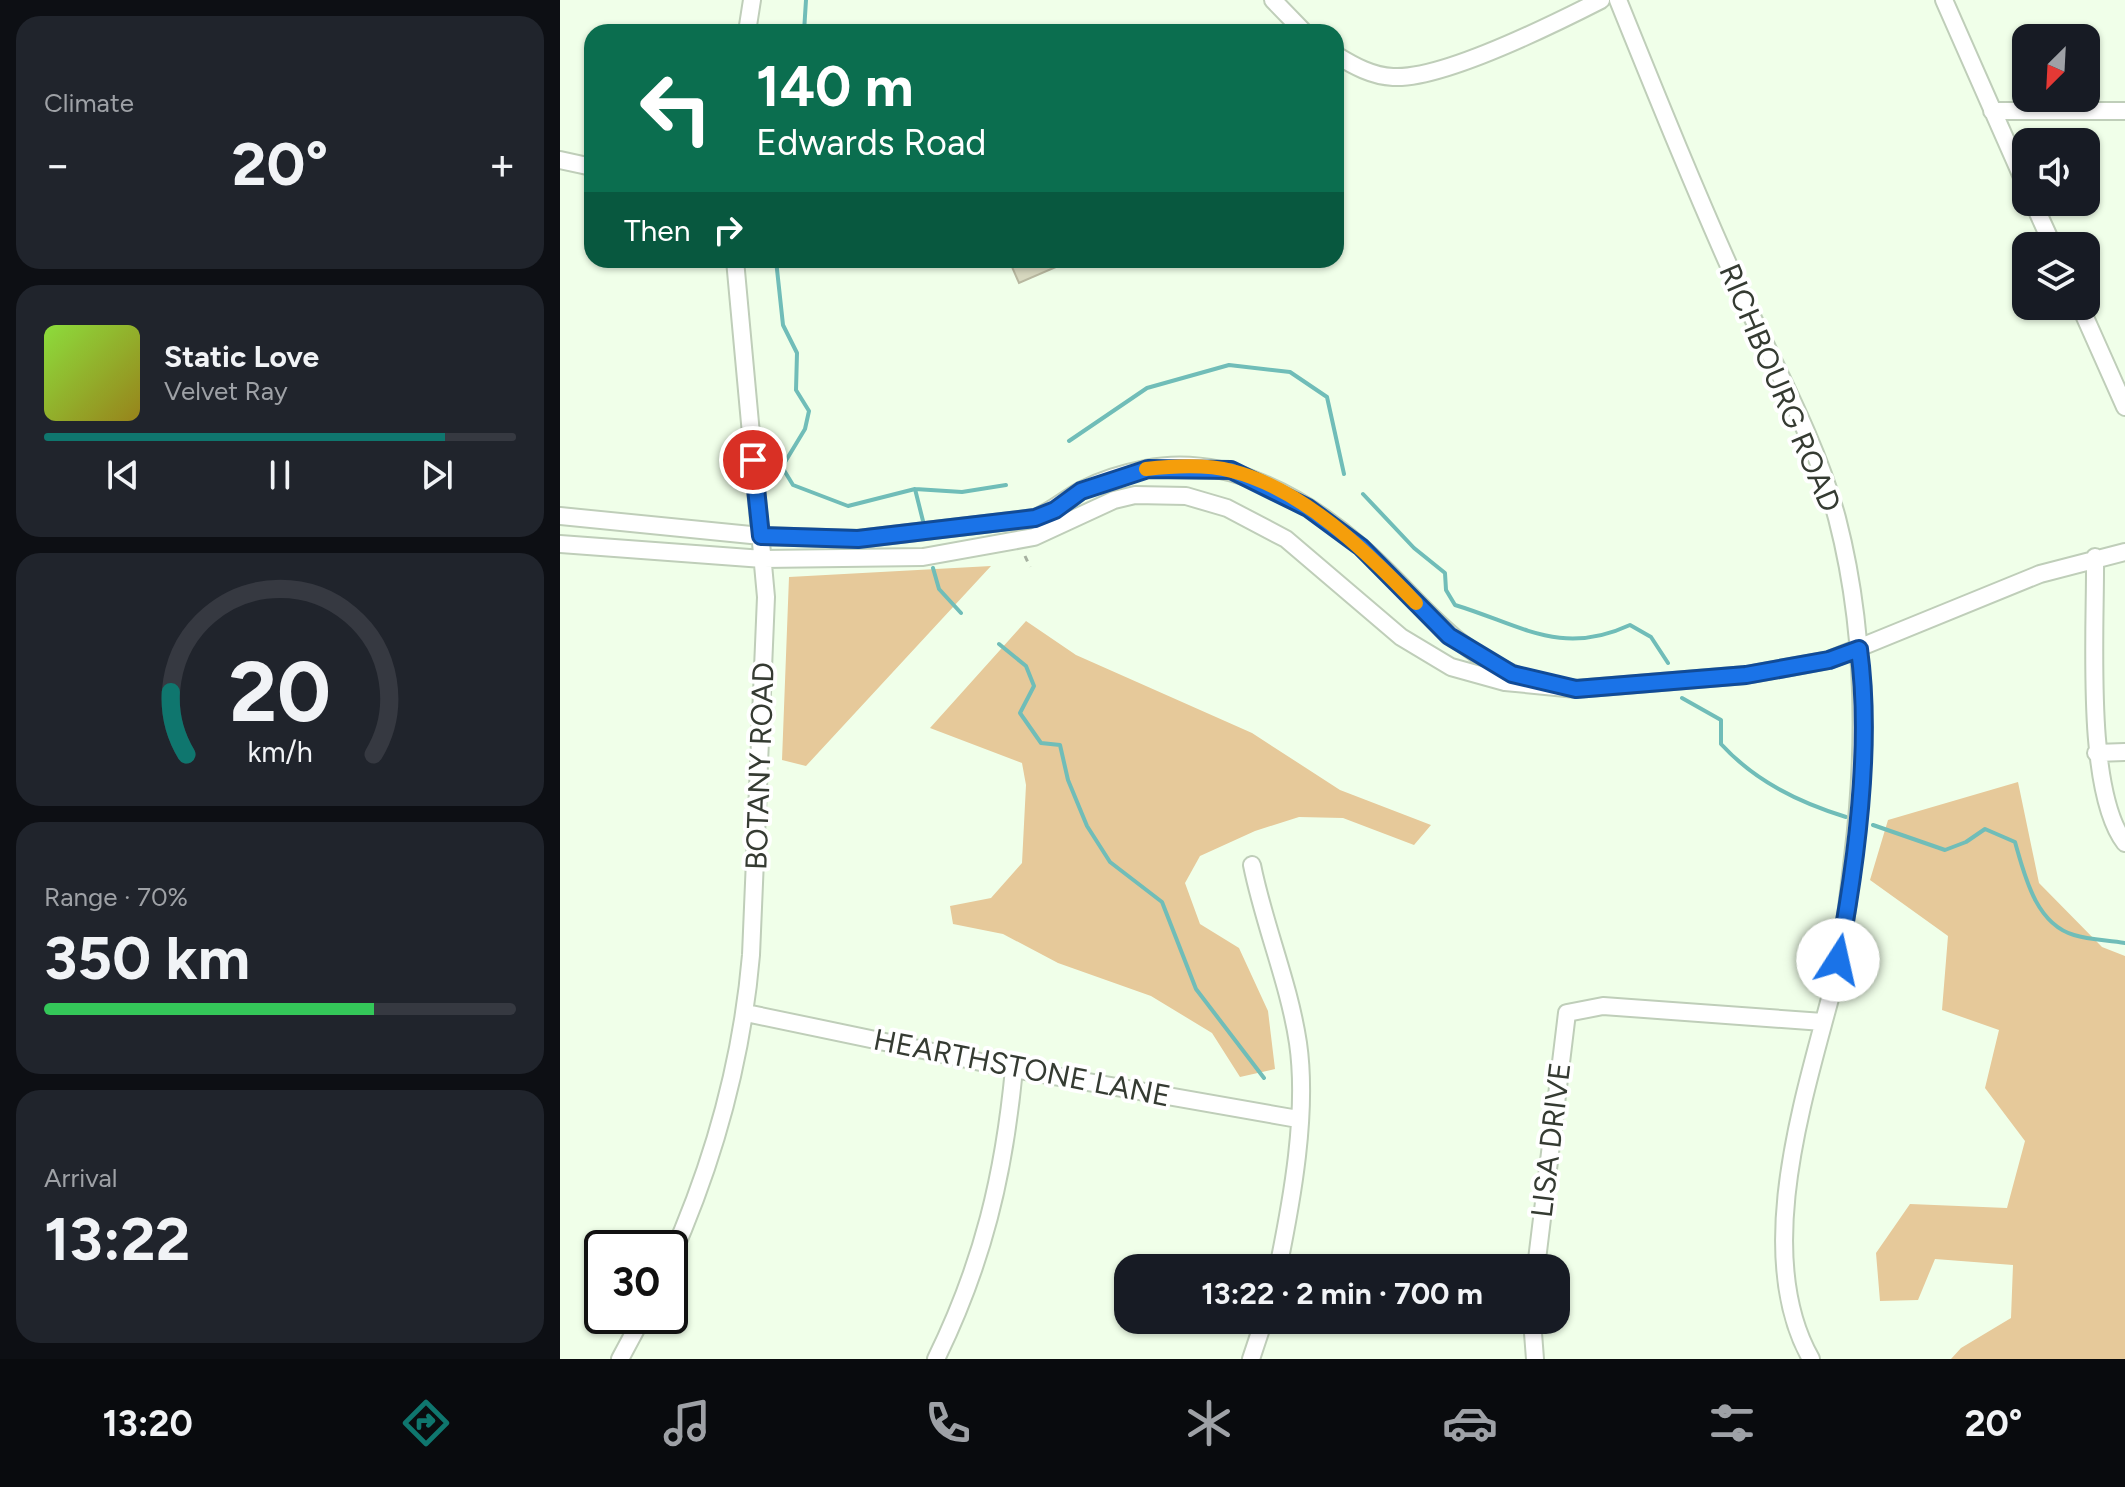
<!DOCTYPE html>
<html lang="en">
<head>
<meta charset="utf-8">
<style>
	body { margin:0; font-family:Figtree,sans-serif; background:#20242c; color:#f1f3f6; height:100vh; display:flex; flex-direction:column; font-size:30px; white-space:nowrap }
	* { box-sizing:border-box; margin:0 }
	p { font-size:26px; color:#9ea1a6 }
	.icon { flex:none; width:44px; height:44px; fill:none; stroke:currentColor; stroke-width:2; stroke-linecap:round; stroke-linejoin:round }
	.map { position:relative; flex:1; overflow:hidden }
	.panel { display:flex; flex-direction:column; gap:16px; padding:16px; background:#0d0f14; width:560px }
	.panel>* { flex:none }
	.banner { position:absolute; left:24px; top:24px; width:760px; height:244px; border-radius:24px; box-shadow:0 2px 6px #0004; background:#0b6e4f; color:#fff; overflow:hidden }
	.needle { width:52px; rotate:204deg }
	.buttons { position:absolute; left:1452px; top:24px; display:grid; gap:16px }
	.buttons a { display:grid; place-items:center; width:88px; height:88px; border-radius:16px; background:#171b24; box-shadow:0 2px 6px #0004; font-size:40px }
	.speed { position:absolute; left:24px; top:1230px; display:flex; gap:16px; font-size:40px; font-weight:700; text-align:center }
	.speed>* { display:grid; place-content:center; width:104px; height:104px; border-radius:50%; background:#171b24; box-shadow:0 2px 6px #0004; line-height:1 }
	.speed .limit { border:4px solid #111; border-radius:12px; background:#fff; color:#111 }
	.pin { position:absolute; display:grid; place-items:center; width:68px; height:68px; color:#fff; margin:-34px; border:4px solid #fff; border-radius:50%; box-shadow:0 2px 8px #0007 }
	.me { position:absolute; width:88px; margin:-44px; rotate:10deg; stroke-linejoin:round; filter:drop-shadow(0 0 6px #0008) }
	.turn { display:flex; align-items:center; gap:28px; height:168px; padding:0 40px; font-size:36px }
	.turn .icon { width:104px; height:104px; stroke-width:2.5 }
	.turn b { display:block; font-size:56px; line-height:68px }
	.then { display:flex; align-items:center; height:76px; padding:0 40px; background:#0003; gap:16px; font-size:30px }
	.big { font-size:60px; font-weight:700; line-height:1.1 }
	.panel .card { flex:1; display:flex; flex-direction:column; justify-content:center; gap:12px; min-width:0; padding:0 28px; border-radius:24px; background:#20242c }
	.panel .dial { align-items:center; gap:0 }
	.dial svg { height:208px; overflow:visible; fill:none; stroke:#363941; stroke-width:7; stroke-linecap:round; text-anchor:middle }
	.dial text { fill:#f1f3f6; stroke:none }
	.song { display:flex; align-items:center; gap:24px }
	.cover { width:96px; height:96px; border-radius:12px; background:linear-gradient(135deg,hsl(90 70% 55%),hsl(50 70% 35%)) }
	.played { height:8px; border-radius:4px; background:linear-gradient(90deg,#0f766e 85%,#363941 85%) }
	.keys { display:flex; justify-content:space-around; direction:ltr }
	.heat { display:flex; justify-content:space-between; align-items:center; font-size:44px; direction:ltr }
	.charge { height:12px; border-radius:6px; background:linear-gradient(90deg,#34c759 70%,#363941 0) }
	.trip { position:absolute; left:554px; top:1254px; width:456px; height:80px; border-radius:24px; background:#171b24; box-shadow:0 2px 6px #0004; font-weight:700; line-height:80px; text-align:center }
	.menu { display:flex; height:128px; justify-content:space-around; align-items:center; background:#090b0e; color:#9ea1a6 }
	.menu .icon { width:56px; height:56px }
	.menu .on { color:#0f766e }
	.menu b { font-size:36px; color:#f1f3f6 }
	main { display:flex; flex:1; min-height:0 }
	.map>svg:first-child { display:block }
	.green { fill:#e6c99a }
	.lines { fill:none; stroke-linecap:round; stroke-linejoin:round }
	.stream { stroke:#70bdb8; stroke-width:4 }
	.building { fill:#d7d8bf; stroke:#b8b8a0; stroke-width:2 }
	.minor-casing { stroke:#bfceb9; stroke-width:20 }
	.path { stroke:#a6b1a0; stroke-width:3; stroke-dasharray:6 6; stroke-linecap:butt }
	.minor { stroke:#fff; stroke-width:16 }
	.route-casing { stroke:#114b97; stroke-width:20 }
	.route { stroke:#1a73e8; stroke-width:14 }
	.slow { stroke:#f59e0b; stroke-width:14 }
	.labels { text-anchor:middle; stroke-width:8; stroke-linejoin:round; paint-order:stroke }
	.street-label { font-size:30px; fill:#353b32; stroke:#fff }
</style>
</head>
<body>
<main>
<section class="panel">
<div class="card"><p>Climate</p>
<div class="heat"><a>−</a><b class="big">20°</b><a>+</a></div>
</div>
<div class="card">
<div class="song"><i class="cover"></i><div><b>Static Love</b><p>Velvet Ray</p></div></div>
<div class="played"></div>
<div class="keys"><svg class="icon" aria-label="previous" viewBox="0 0 24 24"><path d="M18 5L8 12l10 7zM5 5v14"/></svg><svg class="icon" aria-label="pause" viewBox="0 0 24 24"><path d="M8 5v14M16 5v14"/></svg><svg class="icon" aria-label="next" viewBox="0 0 24 24"><path d="M6 5l10 7-10 7zM19 5v14"/></svg></div>
</div>
<div class="card dial"><svg viewBox="0 0 100 80">
<path d="M14 69A42 42 0 1 1 86 69"/>
<path d="M14 69A42 42 0 0 1 8 45" stroke="#0f766e"/>
<text x="50" y="56" font-size="32" font-weight="700">20</text>
<text x="50" y="72" font-size="11">km/h</text>
</svg></div>
<div class="card"><p>Range · 70%</p><b class="big">350 km</b><div class="charge"></div></div>
<div class="card"><p>Arrival</p><b class="big">13:22</b></div>
</section>
<div class="map">
<svg width="1565" height="1359" viewBox="0 0 1565 1359">
	<rect width="100%" height="100%" fill="#f0ffe9"/>
	<path class="green" d="M431 566 246 766 222 760 229 577Z
		M466 621 516 655 692 733 780 790 871 825 854 845 783 818 739 817 695 831 640 856 625 883 640 924 679 948 708 1011 715 1069 680 1077 652 1033 591 996 498 963 443 934 393 924 390 906 431 898 462 863 466 785 462 763 370 728Z
		M1458 782 1479 883 1542 947 1565 956V1359H1391L1401 1348 1451 1318 1453 1265 1375 1259 1358 1300 1320 1301 1316 1253 1350 1204 1447 1208 1465 1141 1425 1088 1439 1030 1382 1010 1388 936 1310 880 1328 820Z"/>
	<g class="lines">
		<path class="stream" d="M244 32 246 0
			M216 260 223 325 237 353 236 390 249 411 245 429 222 467 233 485 288 506 355 489 402 492 446 485
			M509 441 587 388 669 365 730 372 767 397 784 474
			M355 489 363 521
			M803 494 854 548 885 573 886 590 895 605C961 625 1001 657 1070 625L1091 637 1108 663
			M373 568 379 589 401 613
			M439 644 466 666 474 686 460 713 481 743 500 745 508 780 527 826 550 862 602 902 636 989 704 1078
			M1122 698 1161 720V744C1195 781 1238 802 1286 817
			M1313 825 1385 850 1406 842 1425 829 1455 842C1465 877 1476 924 1514 935 1530 940 1548 940 1565 943"/>
	</g>
	<path class="building" d="M449 260H512L459 283Z"/>
	<g class="lines">
		<g class="minor-casing">
			<path id="minor" d="M713 0 744 32
				M1058 0C1098 99 1138 198 1182 295 1215 367 1256 441 1277 518 1306 630 1307 743 1293 857 1288 902 1283 947 1272 991 1244 1098 1192 1255 1251 1359
				M1384 0 1466 186
				M187 32 192 0
				M776 55C794 66 812 76 833 77 882 80 994 24 1041 0
				M1432 111H1565
				M0 160 32 167
				M1473 202 1493 246
				M1520 306 1565 407
				M0 516 201 536 298 539 475 518C492 511 505 499 522 490 541 480 564 473 585 469 665 453 743 496 801 547 858 596 890 652 966 679
				M0 544 203 559 363 557 474 537 554 500 575 495 626 496 667 508 726 539 841 637 891 667 945 682 1016 689 1186 675 1269 660 1480 574 1565 552
				M1535 557C1536 627 1524 790 1565 843
				M1536 753 1565 752
				M692 865C704 925 729 983 738 1043 748 1112 732 1200 718 1268
				M186 1013 454 1069 738 1119
				M110 1260C153 1164 182 1060 191 955L206 597 175 260
				M976 1268 1007 1013 1043 1006 1263 1022
				M972 1320 975 1359
				M60 1359 83 1316
				M376 1359C423 1263 444 1175 454 1069
				M691 1359 704 1320"/>
		</g>
		<path class="path" d="M465 556 470 567"/>
		<use href="#minor" class="minor"/>
	</g>
	<g class="lines">
		<g class="route-casing">
			<path id="route" d="M193 460 201 536 298 539 475 518 495 510 521 491 588 469 671 470 748 508 801 547 889 636 952 674 1016 689 1186 675 1269 660 1299 649C1312 744 1296 866 1278 960"/>
		</g>
		<use href="#route" class="route"/>
		<path class="slow" d="M586 469C613 466 646 464 672 471 743 489 807 552 856 603"/>
	</g>
	<g class="labels">
		<g class="street-label">
			<text transform="translate(1220 388) rotate(67)" y="10">RICHBOURG ROAD</text>
			<text transform="translate(200 766) rotate(-88)" y="10">BOTANY ROAD</text>
			<text transform="translate(462 1068) rotate(11)" y="10">HEARTHSTONE LANE</text>
			<text transform="translate(991 1140) rotate(-83)" y="10">LISA DRIVE</text>
		</g>
	</g>
</svg>
<div class="buttons">
<a><svg class="needle" viewBox="-14 -14 28 28"><path d="M0-13l5 13h-10z" fill="#e53935"/><path d="M0 13l5-13h-10z" fill="#9ea1a6"/></svg></a>
<a><svg class="icon" aria-label="sound" viewBox="0 0 24 24"><path d="M4 9h4l5-4v14l-5-4H4zM17 9q2 3 0 6"/></svg></a>
<a><svg class="icon" aria-label="layers" viewBox="0 0 24 24"><path d="M12 4l9 5-9 5-9-5zM3 14l9 5 9-5"/></svg></a>
</div>
<div class="speed"><div class="limit">30</div></div>
<div class="pin" style="left:193px;top:460px;background:#d93025"><svg class="icon" aria-label="arrive" viewBox="0 0 24 24"><path d="M6 21V4h12l-3 4 3 4H6"/></svg></div>
<svg class="me" style="left:1278px;top:960px" viewBox="-20 -20 40 40"><circle r="19" fill="#fff"/><path d="M0-13L10 11 0 6-10 11z" fill="#1a73e8"/></svg>
<div class="trip">13:22 · 2 min · 700 m</div>
<div class="banner">
<div class="turn"><svg class="icon" aria-label="left" viewBox="0 0 24 24"><path d="M17 20v-9H6M10 6l-5 5 5 5"/></svg><div><b>140 m</b>Edwards Road</div></div>
<div class="then">Then<svg class="icon" aria-label="right" viewBox="0 0 24 24"><path d="M7 20v-9h11M14 6l5 5-5 5"/></svg></div>
</div>
</div>
</main>
<nav class="menu">
<b>13:20</b>
<svg class="icon on" aria-label="directions" viewBox="0 0 24 24"><path d="M12 3l9 9-9 9-9-9zM9 14v-3h6M13 9l2 2-2 2"/></svg>
<svg class="icon" aria-label="music" viewBox="0 0 24 24"><path d="M9 18V5l10-2v13"/><circle cx="6" cy="18" r="3"/><circle cx="16" cy="16" r="3"/></svg>
<svg class="icon" aria-label="phone" viewBox="0 0 24 24"><path d="M5 4h4l2 5-3 2q2 4 5 5l2-3 5 2v4C11 20 4 13 5 4z"/></svg>
<svg class="icon" aria-label="climate" viewBox="0 0 24 24"><path d="M12 3v18M4 7l16 10M4 17L20 7"/></svg>
<svg class="icon" aria-label="car" viewBox="0 0 24 24"><path d="M5 17H2v-5l4-1 3-4h7l3 4 3 1v5h-3M9 17h6M6 11h13"/><circle cx="7" cy="17" r="2"/><circle cx="17" cy="17" r="2"/></svg>
<svg class="icon" aria-label="filters" viewBox="0 0 24 24"><path d="M4 7h16M4 17h16"/><circle cx="9" cy="7" r="2"/><circle cx="15" cy="17" r="2"/></svg>
<b>20°</b>
</nav>
</body>
</html>
